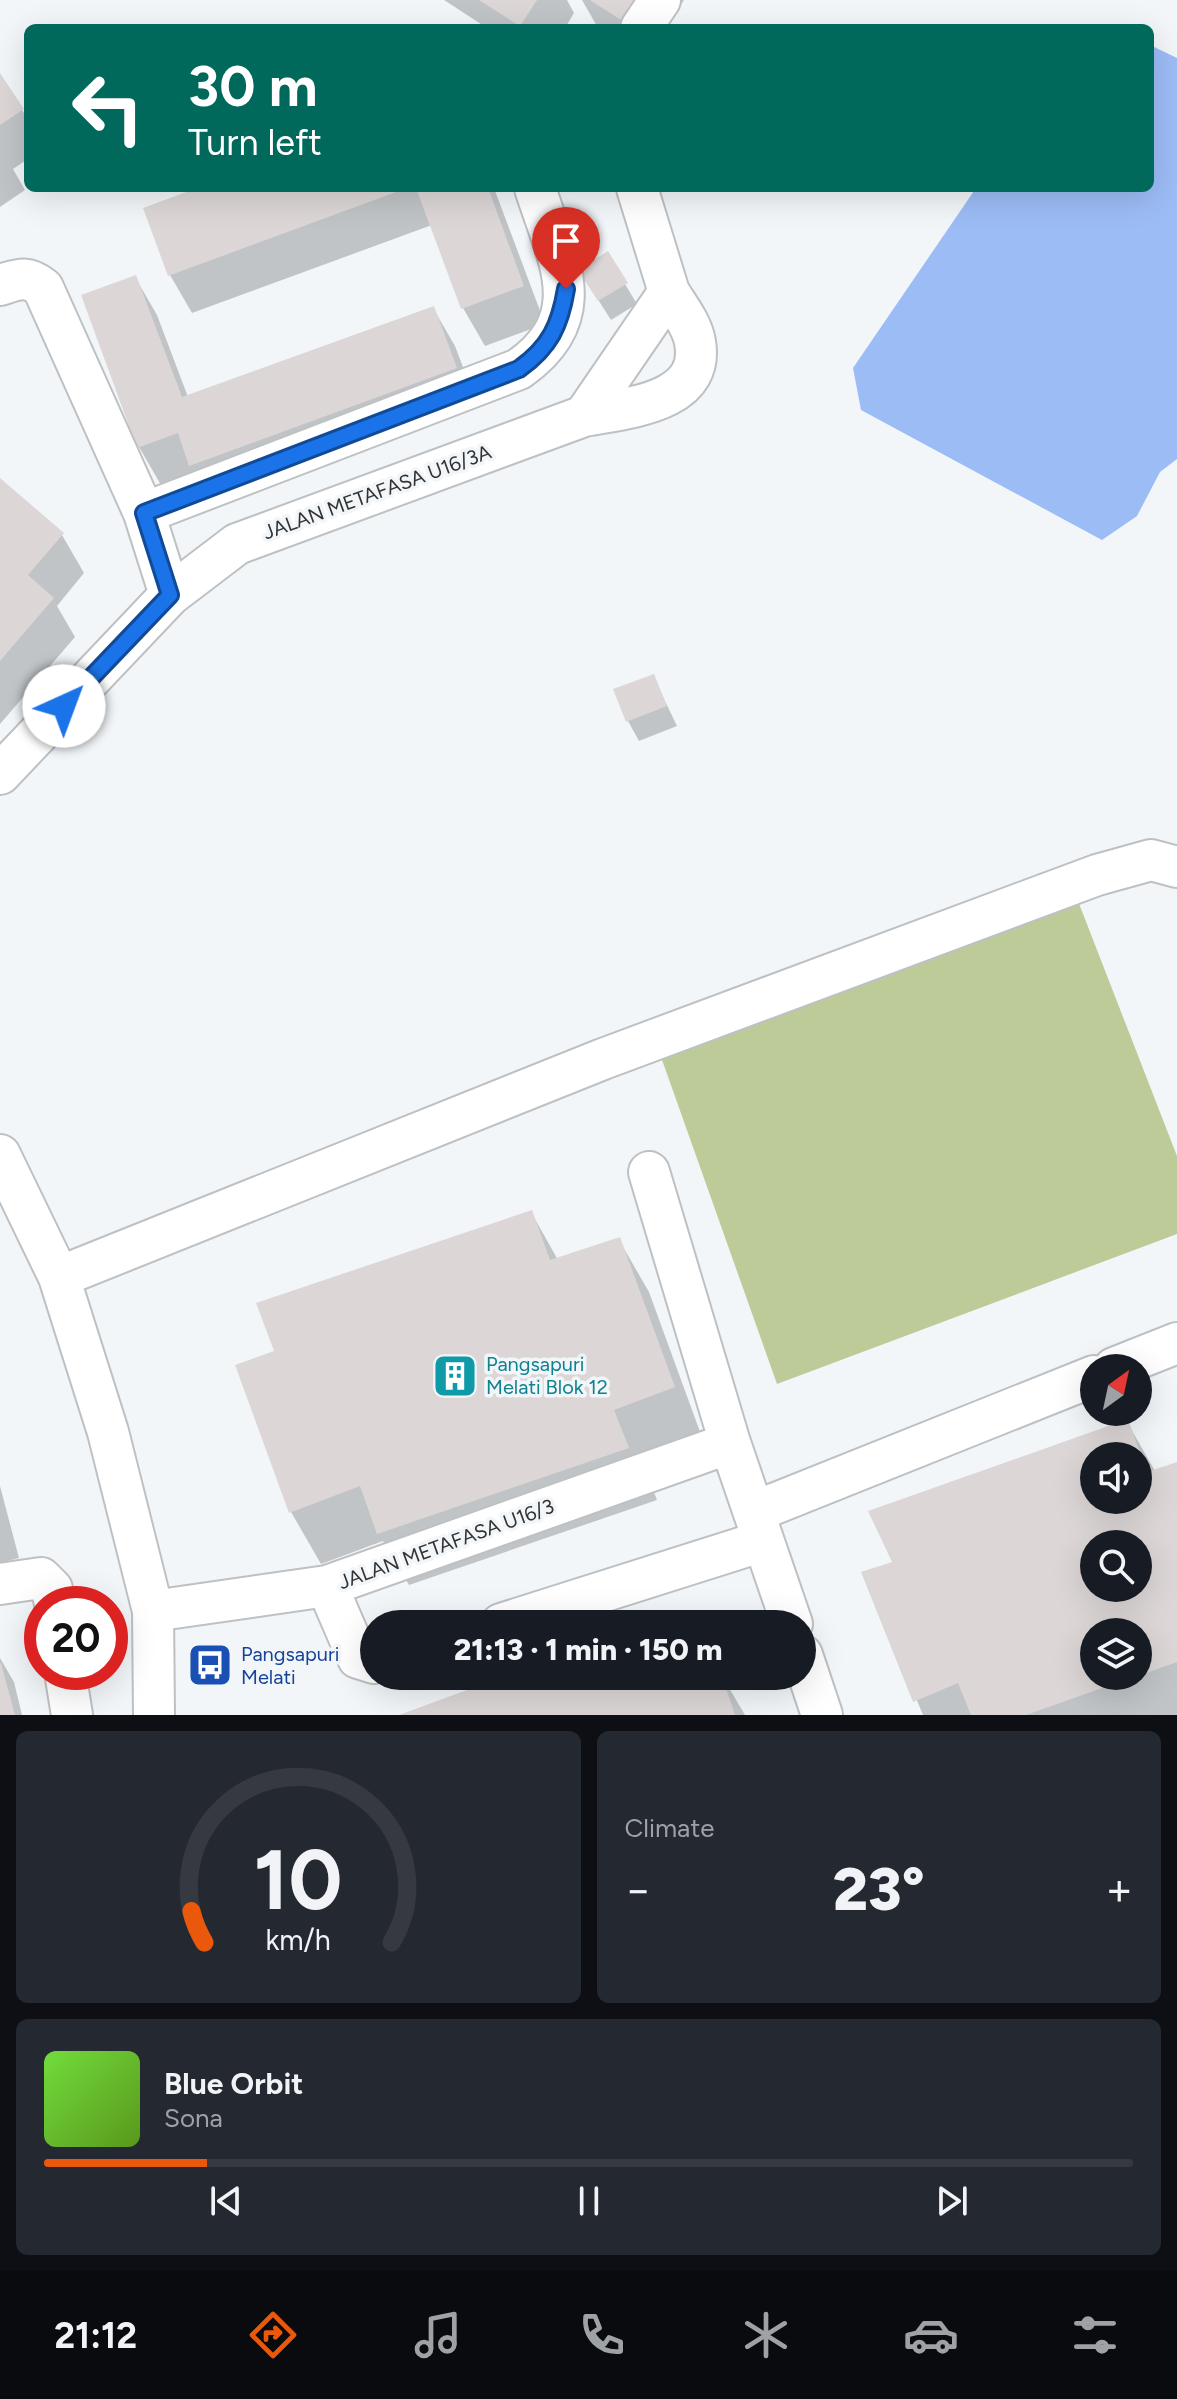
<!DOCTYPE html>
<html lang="en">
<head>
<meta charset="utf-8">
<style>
	body { margin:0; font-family:Figtree,sans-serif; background:#242831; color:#f1f3f6; height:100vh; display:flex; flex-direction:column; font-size:30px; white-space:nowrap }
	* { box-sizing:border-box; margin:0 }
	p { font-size:26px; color:#9ea1a6 }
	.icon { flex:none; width:44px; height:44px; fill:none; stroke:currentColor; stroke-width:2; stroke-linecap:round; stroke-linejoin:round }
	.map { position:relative; height:1715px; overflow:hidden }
	.side { display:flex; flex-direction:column; gap:16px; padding:16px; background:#0d0f14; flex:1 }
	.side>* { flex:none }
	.banner { position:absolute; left:24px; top:24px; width:1130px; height:168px; border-radius:12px; box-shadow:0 8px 32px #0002; background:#00695c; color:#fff; overflow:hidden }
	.needle { width:52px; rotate:33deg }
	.controls { position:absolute; left:1080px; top:1354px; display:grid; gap:16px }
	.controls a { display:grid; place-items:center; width:72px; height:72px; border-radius:50%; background:#171b24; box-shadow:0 8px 32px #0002; font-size:40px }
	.speed { position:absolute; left:24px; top:1586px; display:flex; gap:16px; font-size:40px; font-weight:700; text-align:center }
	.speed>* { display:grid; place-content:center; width:104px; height:104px; border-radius:50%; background:#171b24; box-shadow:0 8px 32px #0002; line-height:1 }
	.speed .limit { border:12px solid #d22; background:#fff; color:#111 }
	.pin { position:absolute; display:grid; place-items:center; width:68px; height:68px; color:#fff; margin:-82px -34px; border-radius:50% 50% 50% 0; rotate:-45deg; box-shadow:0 0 8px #0007 }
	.pin .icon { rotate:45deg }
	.me { position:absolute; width:88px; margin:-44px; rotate:43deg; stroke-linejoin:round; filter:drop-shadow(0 0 6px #0008) }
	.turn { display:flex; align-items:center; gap:28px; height:168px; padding:0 32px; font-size:36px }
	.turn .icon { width:104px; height:104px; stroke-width:2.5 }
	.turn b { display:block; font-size:56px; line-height:68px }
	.big { font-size:60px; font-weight:800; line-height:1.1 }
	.side .widget { flex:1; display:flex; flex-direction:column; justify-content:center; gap:12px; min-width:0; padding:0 28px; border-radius:12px; background:#242831 }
	.side .dial { align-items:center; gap:0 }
	.dial svg { height:208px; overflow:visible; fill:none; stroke:#363941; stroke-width:7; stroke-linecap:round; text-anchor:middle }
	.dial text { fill:#f1f3f6; stroke:none }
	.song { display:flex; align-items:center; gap:24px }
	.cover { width:96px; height:96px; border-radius:12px; background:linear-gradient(135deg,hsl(100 70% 55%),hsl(90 70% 35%)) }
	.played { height:8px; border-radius:4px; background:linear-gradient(90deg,#ea580c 15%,#363941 15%) }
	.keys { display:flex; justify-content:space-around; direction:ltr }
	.heat { display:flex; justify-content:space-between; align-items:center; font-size:44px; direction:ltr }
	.side .tiles { flex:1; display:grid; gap:16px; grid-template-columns:1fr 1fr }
	.widget:last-child { grid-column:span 2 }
	.trip { position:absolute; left:360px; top:1610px; width:456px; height:80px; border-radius:40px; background:#171b24; box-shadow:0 8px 32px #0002; font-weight:800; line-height:80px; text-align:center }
	.tabs { display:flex; height:128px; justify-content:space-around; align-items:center; background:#090b0e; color:#9ea1a6 }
	.tabs .icon { width:56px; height:56px }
	.tabs .selected { color:#ea580c }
	.tabs b { font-size:36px; color:#f1f3f6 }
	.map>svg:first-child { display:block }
	.green { fill:#bdcb99 }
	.water { fill:#9cbcf5 }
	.shadow { fill:#0003; fill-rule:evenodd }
	.building { fill:#dcd7d6; fill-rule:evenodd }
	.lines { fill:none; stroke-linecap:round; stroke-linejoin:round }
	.minor-casing { stroke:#bdc1c4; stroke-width:44 }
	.minor { stroke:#fff; stroke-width:40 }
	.route-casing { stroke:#114b97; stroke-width:20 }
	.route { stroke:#1a73e8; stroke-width:14 }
	.labels { text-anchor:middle; stroke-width:7; stroke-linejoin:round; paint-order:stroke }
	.street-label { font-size:20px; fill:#323334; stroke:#f2f6f9 }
	.culture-label { font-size:20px; fill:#0d838f; stroke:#f2f6f9; text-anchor:start }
	.transit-label { font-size:20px; fill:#164399; stroke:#f2f6f9; text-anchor:start }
</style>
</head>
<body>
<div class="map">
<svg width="1177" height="1715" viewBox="0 0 1177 1715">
	<rect width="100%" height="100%" fill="#f2f6f9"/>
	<path class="green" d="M1078 901 1177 1156V1234L777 1384 661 1057Z"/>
	<path class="water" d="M1150 45 1177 58V459L1160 472 1137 516 1102 540 861 410 853 368 976 188H1150Z"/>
	<path class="shadow" d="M444 0H567L574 13 565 28H487Z
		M582 0H684L666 28H598Z
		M0 76 28 119V159L13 169 25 190 0 207Z
		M203 188H494L545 324 485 346 463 308 432 225 192 313 170 275Z
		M607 254 637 304 611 320 592 290Z
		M135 277 157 315 188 397 433 308 455 346 478 407 213 503 196 472 161 485 139 447Z
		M0 481 62 535 84 573 57 606 75 637 0 724Z
		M653 676 677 726 639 741 628 721Z
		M531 1212 558 1260 619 1240 649 1292 703 1440 643 1463 657 1500 409 1585 383 1541 321 1564 291 1512 277 1352Z
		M1127 1422 1155 1471 1177 1464V1715H923L864 1573 895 1564ZM1094 1456H1138V1500H1094ZM1094 1544H1138V1588H1094ZM1094 1632H1138V1676H1094Z
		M0 1486 19 1558 0 1563Z
		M0 1658 14 1682 22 1715H0Z
		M511 1676H671L674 1682 690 1676H722L745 1715H404Z"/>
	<path class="building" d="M479 0H537L520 26Z
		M590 0H638L624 22Z
		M0 73 24 109 0 125Z
		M197 188H407L168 276 143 208Z
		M416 188H488L524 286 461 309Z
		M608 251 628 283 598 301 578 270Z
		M136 275 182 397 434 306 457 368 189 466 178 433 137 448 81 295Z
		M0 478 64 533 28 575 54 598 0 661Z
		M654 674 667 706 626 722 613 689Z
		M532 1210 550 1260 620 1237 675 1387 614 1410 629 1448 377 1534 360 1486 289 1513 235 1365 274 1351 256 1303Z
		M1128 1419 1147 1472 1177 1462V1662L1138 1676V1632H1094V1676H1136L1026 1715H971L958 1683 913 1702 861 1572 892 1562 868 1511ZM1094 1456H1138V1500H1094ZM1094 1544H1138V1588H1094Z
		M0 1663H1L15 1715H0Z
		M505 1676H665L668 1682 684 1676H722L735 1715H399Z"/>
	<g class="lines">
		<g class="minor-casing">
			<path id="minor" d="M641 28 660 0
				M0 285C19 279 27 275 43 288L144 513 170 595
				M584 416C624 408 706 404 695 342 692 324 678 307 669 292
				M144 513 519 369C594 316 557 258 535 188
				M0 774 170 595 237 544 584 416 669 292 637 188
				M0 1155 59 1277 108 1432 153 1611 154 1715
				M649 1172 730 1443 792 1624
				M59 1277 603 1059 1097 875 1151 860 1177 867
				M1114 1368 1177 1343
				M754 1512 1094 1376
				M0 1584 41 1578 52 1589 55 1604
				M327 1586 358 1658 374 1663
				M153 1611 327 1586 730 1443
				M501 1624 763 1541
				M802 1655 822 1715
				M65 1672 72 1715"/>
		</g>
		<use href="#minor" class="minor"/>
	</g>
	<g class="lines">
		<g class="route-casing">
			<path id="route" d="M64 706 170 595 144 513 519 369C550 347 560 325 566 289"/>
		</g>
		<use href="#route" class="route"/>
	</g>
	<defs>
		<g id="building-square" transform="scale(2.3)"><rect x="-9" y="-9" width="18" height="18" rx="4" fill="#0f9aa8" stroke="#f2f6f9"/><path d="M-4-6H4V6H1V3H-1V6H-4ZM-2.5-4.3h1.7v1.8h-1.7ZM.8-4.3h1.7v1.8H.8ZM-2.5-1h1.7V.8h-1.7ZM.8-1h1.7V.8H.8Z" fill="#fff"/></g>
		<g id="bus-square" transform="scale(2.3)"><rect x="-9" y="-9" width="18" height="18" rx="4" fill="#1a4fb4" stroke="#f2f6f9"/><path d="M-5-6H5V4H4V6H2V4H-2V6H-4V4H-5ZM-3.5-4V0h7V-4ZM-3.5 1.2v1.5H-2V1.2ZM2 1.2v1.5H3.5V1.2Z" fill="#fff"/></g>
	</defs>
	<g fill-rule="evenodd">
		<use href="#building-square" x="455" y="1376"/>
		<use href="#bus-square" x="210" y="1665"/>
	</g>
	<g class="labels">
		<g class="street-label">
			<text transform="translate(377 492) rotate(-20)" y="7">JALAN METAFASA U16/3A</text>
			<text transform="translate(446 1544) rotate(-20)" y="7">JALAN METAFASA U16/3</text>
		</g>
		<g class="culture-label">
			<text x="486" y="1371">Pangsapuri<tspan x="486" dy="23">Melati Blok 12</tspan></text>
		</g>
		<g class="transit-label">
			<text x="241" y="1661">Pangsapuri<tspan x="241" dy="23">Melati</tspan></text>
		</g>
	</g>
</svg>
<div class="controls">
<a><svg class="needle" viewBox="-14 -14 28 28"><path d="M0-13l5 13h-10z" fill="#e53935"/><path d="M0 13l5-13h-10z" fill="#9ea1a6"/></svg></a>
<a><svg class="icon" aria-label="sound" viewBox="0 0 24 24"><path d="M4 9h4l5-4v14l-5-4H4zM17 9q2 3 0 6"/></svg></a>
<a><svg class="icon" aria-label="search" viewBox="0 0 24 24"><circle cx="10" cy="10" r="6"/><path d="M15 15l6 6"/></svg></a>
<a><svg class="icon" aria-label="layers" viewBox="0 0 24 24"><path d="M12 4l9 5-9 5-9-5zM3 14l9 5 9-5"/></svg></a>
</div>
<div class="speed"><div class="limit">20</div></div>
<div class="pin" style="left:566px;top:289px;background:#d93025"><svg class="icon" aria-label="arrive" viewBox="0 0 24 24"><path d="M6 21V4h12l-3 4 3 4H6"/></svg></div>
<svg class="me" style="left:64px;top:706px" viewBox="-20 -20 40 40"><circle r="19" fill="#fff"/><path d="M0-13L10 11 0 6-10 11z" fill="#1a73e8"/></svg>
<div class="trip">21:13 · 1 min · 150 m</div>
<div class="banner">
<div class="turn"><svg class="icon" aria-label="left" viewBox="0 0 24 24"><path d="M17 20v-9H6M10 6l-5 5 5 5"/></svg><div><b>30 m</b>Turn left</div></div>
</div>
</div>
<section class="side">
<div class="tiles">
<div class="widget dial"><svg viewBox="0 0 100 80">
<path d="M14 69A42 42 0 1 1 86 69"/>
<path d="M14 69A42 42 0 0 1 9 57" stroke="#ea580c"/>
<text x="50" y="56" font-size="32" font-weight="700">10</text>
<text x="50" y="72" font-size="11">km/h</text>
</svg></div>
<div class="widget"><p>Climate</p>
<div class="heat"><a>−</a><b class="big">23°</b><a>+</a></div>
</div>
<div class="widget">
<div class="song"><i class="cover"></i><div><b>Blue Orbit</b><p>Sona</p></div></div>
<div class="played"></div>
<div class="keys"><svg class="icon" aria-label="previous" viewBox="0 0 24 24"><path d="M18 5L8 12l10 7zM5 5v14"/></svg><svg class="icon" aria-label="pause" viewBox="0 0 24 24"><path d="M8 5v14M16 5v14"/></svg><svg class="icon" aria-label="next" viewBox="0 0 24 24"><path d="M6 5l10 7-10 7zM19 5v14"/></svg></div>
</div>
</div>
</section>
<nav class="tabs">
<b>21:12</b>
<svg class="icon selected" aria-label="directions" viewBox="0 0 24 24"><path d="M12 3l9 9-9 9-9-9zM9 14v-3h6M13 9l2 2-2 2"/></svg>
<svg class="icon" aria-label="music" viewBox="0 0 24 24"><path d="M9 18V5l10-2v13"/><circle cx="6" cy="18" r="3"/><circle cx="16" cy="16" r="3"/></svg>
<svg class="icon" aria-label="phone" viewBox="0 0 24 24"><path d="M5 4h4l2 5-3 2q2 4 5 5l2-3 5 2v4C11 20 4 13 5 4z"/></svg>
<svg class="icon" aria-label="climate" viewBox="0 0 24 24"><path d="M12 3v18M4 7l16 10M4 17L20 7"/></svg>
<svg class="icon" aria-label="car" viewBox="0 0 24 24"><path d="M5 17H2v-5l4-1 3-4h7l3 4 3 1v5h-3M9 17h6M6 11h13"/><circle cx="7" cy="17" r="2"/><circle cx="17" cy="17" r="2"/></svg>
<svg class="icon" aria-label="filters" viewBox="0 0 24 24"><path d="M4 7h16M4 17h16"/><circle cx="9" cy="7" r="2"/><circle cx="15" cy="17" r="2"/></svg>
</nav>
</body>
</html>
